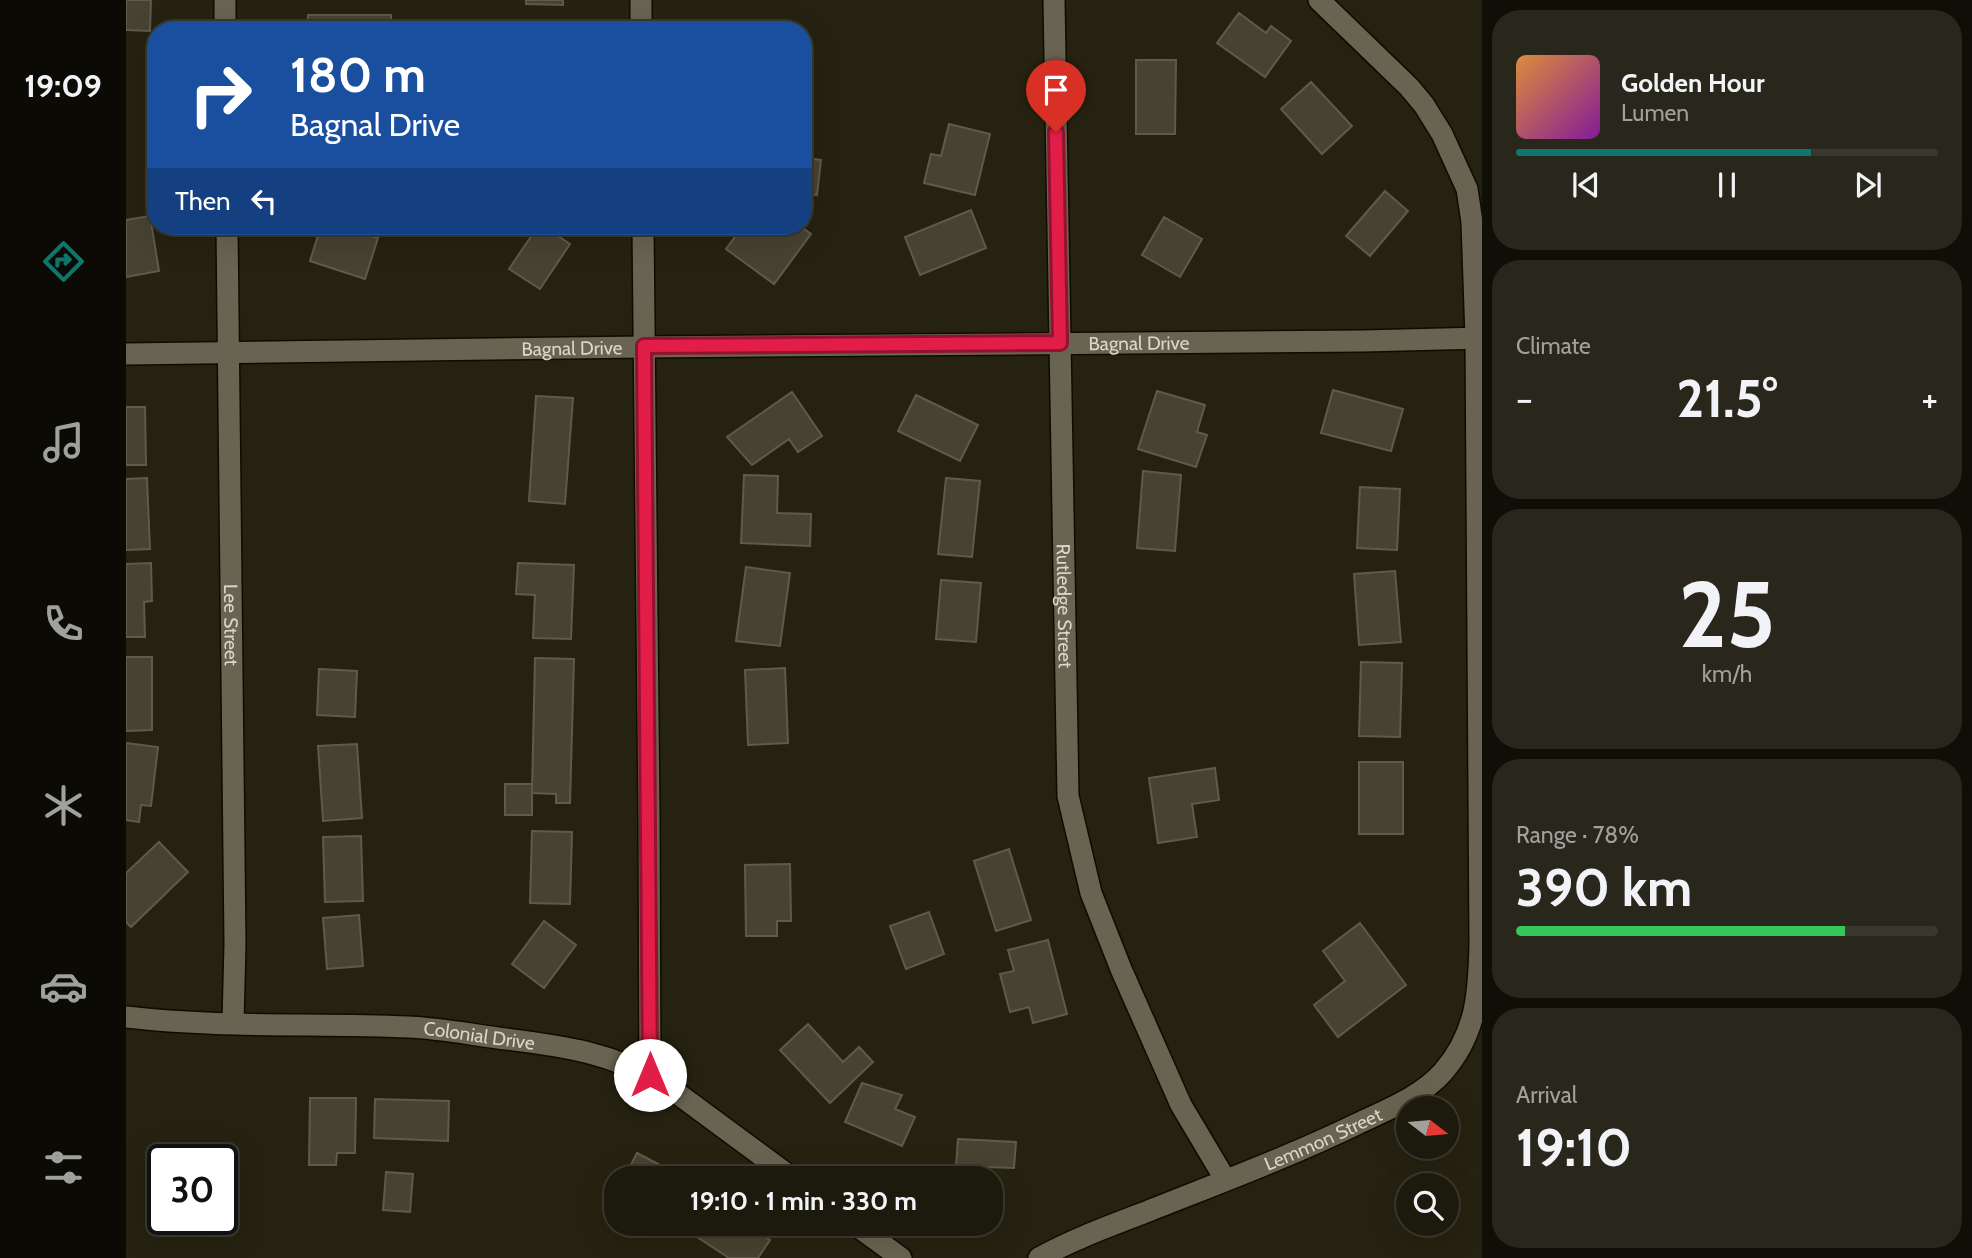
<!DOCTYPE html>
<html lang="en">
<head>
<meta charset="utf-8">
<style>
	body { margin:0; font-family:Cabin,sans-serif; background:#29271b; color:#f1f3f6; height:100vh; display:flex; flex-direction:column; font-size:26px; white-space:nowrap }
	* { box-sizing:border-box; margin:0 }
	p { font-size:23px; color:#a0a19d }
	.icon { flex:none; width:38px; height:38px; fill:none; stroke:currentColor; stroke-width:2; stroke-linecap:round; stroke-linejoin:round }
	.map { position:relative; flex:1; overflow:hidden }
	.side { display:flex; flex-direction:column; gap:10px; padding:10px; background:#0f0e07; width:490px }
	.side>* { flex:none }
	.top-card { position:absolute; left:21px; top:21px; width:665px; height:214px; border-radius:28px; box-shadow:0 7px 28px #0002,0 0 0 2px #3a382e; background:#1a4fa0; color:#fff; overflow:hidden }
	.needle { width:46px; rotate:106deg }
	.tools { position:absolute; left:1270px; top:1096px; display:grid; gap:14px }
	.tools a { display:grid; place-items:center; width:63px; height:63px; border-radius:50%; background:#1c1a0d; box-shadow:0 7px 28px #0002,0 0 0 2px #3a382e; font-size:35px }
	.speed { position:absolute; left:21px; top:1144px; display:flex; gap:14px; font-size:35px; font-weight:700; text-align:center }
	.speed>* { display:grid; place-content:center; width:91px; height:91px; border-radius:50%; background:#1c1a0d; box-shadow:0 7px 28px #0002,0 0 0 2px #3a382e; line-height:1 }
	.speed .limit { border:4px solid #111; border-radius:10px; background:#fff; color:#111 }
	.pin { position:absolute; display:grid; place-items:center; width:60px; height:60px; color:#fff; margin:-72px -30px; border-radius:50% 50% 50% 0; rotate:-45deg; box-shadow:0 0 7px #0007 }
	.pin .icon { rotate:45deg }
	.me { position:absolute; width:77px; margin:-38px; rotate:0deg; stroke-linejoin:round; filter:drop-shadow(0 0 5px #0008) }
	.turn { display:flex; align-items:center; gap:24px; height:147px; padding:0 28px; font-size:32px }
	.turn .icon { width:91px; height:91px; stroke-width:2.5 }
	.turn b { display:block; font-size:49px; line-height:60px }
	.then { display:flex; align-items:center; height:66px; padding:0 28px; background:#0003; gap:14px; font-size:26px }
	.big { font-size:52px; font-weight:800; line-height:1.1 }
	.side .card { flex:1; display:flex; flex-direction:column; justify-content:center; gap:10px; min-width:0; padding:0 24px; border-radius:28px; background:#29271b }
	.side .dial { align-items:center; gap:0 }
	.dial b { font-size:91px; line-height:1 }
	.song { display:flex; align-items:center; gap:21px }
	.cover { width:84px; height:84px; border-radius:10px; background:linear-gradient(135deg,hsl(30 70% 55%),hsl(290 70% 35%)) }
	.played { height:7px; border-radius:4px; background:linear-gradient(90deg,#0f766e 70%,#3a382e 70%) }
	.keys { display:flex; justify-content:space-around; direction:ltr }
	.heat { display:flex; justify-content:space-between; align-items:center; font-size:38px; direction:ltr }
	.charge { height:10px; border-radius:5px; background:linear-gradient(90deg,#34c759 78%,#3a382e 0) }
	.trip { position:absolute; left:478px; top:1166px; width:399px; height:70px; border-radius:28px; background:#1c1a0d; box-shadow:0 7px 28px #0002,0 0 0 2px #3a382e; font-weight:800; line-height:70px; text-align:center }
	main { display:flex; flex:1; min-height:0 }
	.tab-bar { display:flex; flex-direction:column; width:126px; justify-content:space-around; align-items:center; background:#0b0a05; color:#a0a19d }
	.tab-bar .icon { width:49px; height:49px }
	.tab-bar .selected { color:#0f766e }
	.tab-bar b { font-size:32px; color:#f1f3f6 }
	.map>svg:first-child { display:block }
	.building { fill:#474231; stroke:#605b48; stroke-width:2 }
	.lines { fill:none; stroke-linecap:round; stroke-linejoin:round }
	.street-casing { stroke:#0f0b01; stroke-width:24 }
	.street { stroke:#696351; stroke-width:21 }
	.route-casing { stroke:#92132f; stroke-width:18 }
	.route { stroke:#e11d48; stroke-width:12 }
	.labels { text-anchor:middle; stroke-width:7; stroke-linejoin:round; paint-order:stroke }
	.street-label { font-size:19px; fill:#d9d6cb; stroke:#0d0b05 }
</style>
</head>
<body>
<main>
<nav class="tab-bar">
<b>19:09</b>
<svg class="icon selected" aria-label="directions" viewBox="0 0 24 24"><path d="M12 3l9 9-9 9-9-9zM9 14v-3h6M13 9l2 2-2 2"/></svg>
<svg class="icon" aria-label="music" viewBox="0 0 24 24"><path d="M9 18V5l10-2v13"/><circle cx="6" cy="18" r="3"/><circle cx="16" cy="16" r="3"/></svg>
<svg class="icon" aria-label="phone" viewBox="0 0 24 24"><path d="M5 4h4l2 5-3 2q2 4 5 5l2-3 5 2v4C11 20 4 13 5 4z"/></svg>
<svg class="icon" aria-label="climate" viewBox="0 0 24 24"><path d="M12 3v18M4 7l16 10M4 17L20 7"/></svg>
<svg class="icon" aria-label="car" viewBox="0 0 24 24"><path d="M5 17H2v-5l4-1 3-4h7l3 4 3 1v5h-3M9 17h6M6 11h13"/><circle cx="7" cy="17" r="2"/><circle cx="17" cy="17" r="2"/></svg>
<svg class="icon" aria-label="filters" viewBox="0 0 24 24"><path d="M4 7h16M4 17h16"/><circle cx="9" cy="7" r="2"/><circle cx="15" cy="17" r="2"/></svg>
</nav>
<div class="map">
<svg width="1356" height="1258" viewBox="0 0 1356 1258">
	<rect width="100%" height="100%" fill="#262211"/>
	<path class="building" d="M0 0H25L24 31 0 30Z
		M400 0H437V5L400 4Z
		M1113 13 1140 33 1145 26 1165 41 1139 77 1091 43Z
		M182 15H265V30H182Z
		M1010 60H1050L1049 134H1010Z
		M1185 82 1226 126 1196 154 1155 109Z
		M823 124 864 134 849 195 798 183 805 154 815 156Z
		M677 158 695 160 691 195 677 193Z
		M1259 191 1282 211 1244 256 1220 236Z
		M845 210 860 248 794 275 779 237Z
		M24 216 33 271 0 277V220Z
		M1038 217 1076 239 1054 277 1016 255Z
		M195 226H213L252 238 239 279 184 261Z
		M412 226H417L444 244 414 289 383 269Z
		M617 226H641L652 233 657 226H674L685 234 648 284 600 249Z
		M1207 390 1277 409 1265 451 1195 433Z
		M1031 391 1079 405 1071 432 1081 435 1070 467 1012 449Z
		M666 392 696 436 672 452 663 439 626 465 601 437Z
		M790 395 852 425 834 461 772 431Z
		M410 396 447 398 439 504 403 501Z
		M0 407H19L20 465H0Z
		M1017 471 1055 475 1049 551 1011 548Z
		M618 475 652 476 651 513 685 514 684 546 615 543Z
		M21 478 24 549 0 550V479Z
		M820 478 854 481 846 557 812 554Z
		M1234 487 1274 489 1271 550 1231 548Z
		M25 563 26 601 18 602 19 637H0V564Z
		M392 563 448 565 445 639 407 638 409 595 390 594Z
		M620 567 664 573 654 646 610 641Z
		M1269 571 1275 642 1233 645 1228 574Z
		M815 580 855 583 850 642 810 639Z
		M0 657H26V730L0 731Z
		M409 658 448 659 444 803H430V794L406 793Z
		M1235 662 1276 663 1274 737 1233 736Z
		M659 668 662 743 622 745 619 670Z
		M193 669 231 671 229 717 191 715Z
		M0 743 32 747 25 806 15 805 13 822 0 820Z
		M231 744 236 818 197 821 192 746Z
		M1233 762H1277V834H1233Z
		M1089 768 1093 800 1066 804 1071 837 1032 843 1023 778Z
		M379 784H406V815H379Z
		M406 831 446 832 444 904 404 903Z
		M235 836 237 901 199 902 197 837Z
		M33 842 62 872 5 927 0 922V873Z
		M883 849 905 920 870 931 848 861Z
		M664 864 665 921H651V936H620L619 865Z
		M803 912 818 954 780 969 764 926Z
		M233 915 237 966 201 969 197 918Z
		M418 921 450 945 418 988 386 964Z
		M1234 923 1280 985 1212 1037 1188 1005 1219 981 1197 951Z
		M922 940 941 1014 907 1023 903 1007 884 1012 874 974 888 971 882 950Z
		M682 1024 717 1062 733 1047 747 1062 704 1103 654 1050Z
		M736 1083 776 1095 769 1109 789 1117 776 1146 719 1122Z
		M184 1098H230L229 1153H211L210 1165H183Z
		M249 1099 323 1101 322 1141 248 1138Z
		M832 1139 890 1142 888 1168 830 1166Z
		M511 1153 559 1178H498Z
		M260 1172 287 1174 284 1212 257 1210Z
		M568 1223H618L644 1240 632 1258H603L562 1231Z"/>
	<g class="lines">
		<g class="street-casing">
			<g id="street">
				<path d="M99 0V30"/>
				<path d="M515 0V30"/>
				<path id="s1" d="M928 0 942 796 965 893 995 969 1055 1105 1099 1179"/>
				<path id="s2" d="M101 226 109 944 107 1023"/>
				<path d="M517 226 523 814 524 1075"/>
				<path id="s3" d="M0 354 518 347 1237 341 1356 338"/>
				<path id="s4" d="M0 1017C94 1028 188 1023 282 1027 312 1028 342 1034 372 1038 435 1046 484 1051 540 1085L666 1178"/>
				<path d="M727 1223 775 1258"/>
				<path id="s5" d="M913 1258C948 1239 983 1226 1020 1212 1090 1184 1163 1157 1231 1124 1260 1110 1295 1097 1317 1072 1351 1033 1353 992 1354 943L1350 338 1346 222 1341 189 1316 134 1298 105 1283 87 1193 0"/>
			</g>
		</g>
		<use href="#street" class="street"/>
	</g>
	<g class="lines">
		<g class="route-casing">
			<path id="route" d="M524 1075 518 346 934 343 930 132"/>
		</g>
		<use href="#route" class="route"/>
	</g>
	<g class="labels">
		<g class="street-label">
			<text dy="7" stroke="none"><textPath href="#s3" startOffset="1013">Bagnal Drive</textPath></text>
			<text dy="7" stroke="none"><textPath href="#s3" startOffset="446">Bagnal Drive</textPath></text>
			<text dy="7" stroke="none"><textPath href="#s1" startOffset="606">Rutledge Street</textPath></text>
			<text dy="7" stroke="none"><textPath href="#s2" startOffset="399">Lee Street</textPath></text>
			<text dy="7" stroke="none"><textPath href="#s4" startOffset="354">Colonial Drive</textPath></text>
			<text dy="7" stroke="none"><textPath href="#s5" startOffset="308">Lemmon Street</textPath></text>
		</g>
	</g>
</svg>
<div class="tools">
<a><svg class="needle" viewBox="-14 -14 28 28"><path d="M0-13l5 13h-10z" fill="#e53935"/><path d="M0 13l5-13h-10z" fill="#a0a19d"/></svg></a>
<a><svg class="icon" aria-label="search" viewBox="0 0 24 24"><circle cx="10" cy="10" r="6"/><path d="M15 15l6 6"/></svg></a>
</div>
<div class="speed"><div class="limit">30</div></div>
<div class="pin" style="left:930px;top:132px;background:#d93025"><svg class="icon" aria-label="arrive" viewBox="0 0 24 24"><path d="M6 21V4h12l-3 4 3 4H6"/></svg></div>
<svg class="me" style="left:524px;top:1075px" viewBox="-20 -20 40 40"><circle r="19" fill="#fff"/><path d="M0-13L10 11 0 6-10 11z" fill="#e11d48"/></svg>
<div class="trip">19:10 · 1 min · 330 m</div>
<div class="top-card">
<div class="turn"><svg class="icon" aria-label="right" viewBox="0 0 24 24"><path d="M7 20v-9h11M14 6l5 5-5 5"/></svg><div><b>180 m</b>Bagnal Drive</div></div>
<div class="then">Then<svg class="icon" aria-label="left" viewBox="0 0 24 24"><path d="M17 20v-9H6M10 6l-5 5 5 5"/></svg></div>
</div>
</div>
<section class="side">
<div class="card">
<div class="song"><i class="cover"></i><div><b>Golden Hour</b><p>Lumen</p></div></div>
<div class="played"></div>
<div class="keys"><svg class="icon" aria-label="previous" viewBox="0 0 24 24"><path d="M18 5L8 12l10 7zM5 5v14"/></svg><svg class="icon" aria-label="pause" viewBox="0 0 24 24"><path d="M8 5v14M16 5v14"/></svg><svg class="icon" aria-label="next" viewBox="0 0 24 24"><path d="M6 5l10 7-10 7zM19 5v14"/></svg></div>
</div>
<div class="card"><p>Climate</p>
<div class="heat"><a>−</a><b class="big">21.5°</b><a>+</a></div>
</div>
<div class="card dial"><b>25</b><p>km/h</p></div>
<div class="card"><p>Range · 78%</p><b class="big">390 km</b><div class="charge"></div></div>
<div class="card"><p>Arrival</p><b class="big">19:10</b></div>
</section>
</main>
</body>
</html>
